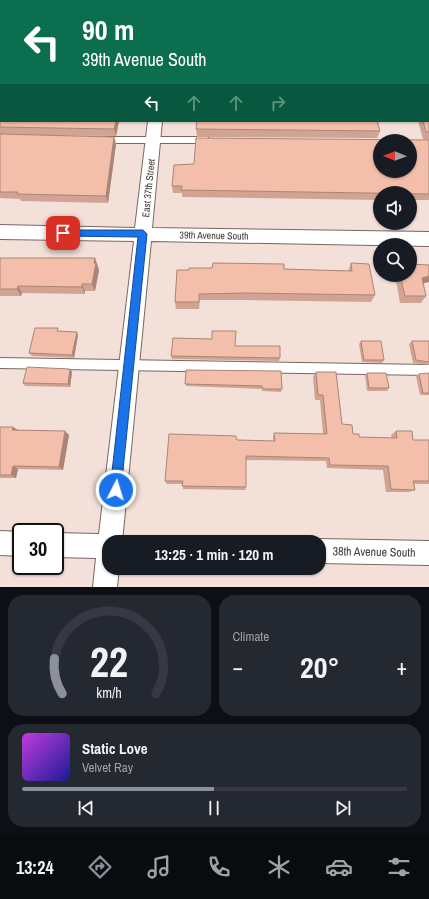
<!DOCTYPE html>
<html lang="en">
<head>
<meta charset="utf-8">
<style>
	body { margin:0; font-family:"Archivo Narrow",sans-serif; background:#242831; color:#f1f3f6; height:100vh; display:flex; flex-direction:column; font-size:15px; white-space:nowrap }
	* { box-sizing:border-box; margin:0 }
	p { font-size:13px; color:#9ea1a6 }
	.icon { flex:none; width:22px; height:22px; fill:none; stroke:currentColor; stroke-width:2; stroke-linecap:round; stroke-linejoin:round }
	.map { position:relative; height:587px; overflow:hidden }
	.side { display:flex; flex-direction:column; gap:8px; padding:8px; background:#0d0f14; flex:1 }
	.side>* { flex:none }
	.top-card { position:absolute; left:0px; top:0px; width:429px; height:122px; box-shadow:0 1px 3px #0004; background:#0b6e4f; color:#fff; overflow:hidden }
	.needle { width:26px; rotate:271deg }
	.tools { position:absolute; left:373px; top:134px; display:grid; gap:8px }
	.tools a { display:grid; place-items:center; width:44px; height:44px; border-radius:50%; background:#171b24; box-shadow:0 1px 3px #0004; font-size:20px }
	.speed { position:absolute; left:12px; top:523px; display:flex; gap:8px; font-size:20px; font-weight:700; text-align:center }
	.speed>* { display:grid; place-content:center; width:52px; height:52px; border-radius:50%; background:#171b24; box-shadow:0 1px 3px #0004; line-height:1 }
	.speed .limit { border:2px solid #111; border-radius:6px; background:#fff; color:#111 }
	.pin { position:absolute; display:grid; place-items:center; width:34px; height:34px; color:#fff; margin:-17px; border-radius:8px; box-shadow:0 2px 6px #0006 }
	.me { position:absolute; width:44px; margin:-22px; rotate:5deg; stroke-linejoin:round; filter:drop-shadow(0 0 3px #0008) }
	.turn { display:flex; align-items:center; gap:14px; height:84px; padding:0 16px; font-size:18px }
	.turn .icon { width:52px; height:52px; stroke-width:2.5 }
	.turn b { display:block; font-size:28px; line-height:34px }
	.lanes { display:flex; align-items:center; height:38px; padding:0 16px; background:#0003; justify-content:center; gap:20px; direction:ltr }
	.lanes .off { opacity:.35 }
	.big { font-size:30px; font-weight:700; line-height:1.1 }
	.side .widget { flex:1; display:flex; flex-direction:column; justify-content:center; gap:6px; min-width:0; padding:0 14px; border-radius:16px; background:#242831 }
	.side .dial { align-items:center; gap:0 }
	.dial svg { height:104px; overflow:visible; fill:none; stroke:#363941; stroke-width:7; stroke-linecap:round; text-anchor:middle }
	.dial text { fill:#f1f3f6; stroke:none }
	.song { display:flex; align-items:center; gap:12px }
	.cover { width:48px; height:48px; border-radius:6px; background:linear-gradient(135deg,hsl(290 70% 55%),hsl(240 70% 35%)) }
	.played { height:4px; border-radius:2px; background:linear-gradient(90deg,#8c9099 50%,#363941 50%) }
	.keys { display:flex; justify-content:space-around; direction:ltr }
	.heat { display:flex; justify-content:space-between; align-items:center; font-size:22px; direction:ltr }
	.side .tiles { flex:1; display:grid; gap:8px; grid-template-columns:1fr 1fr }
	.widget:last-child { grid-column:span 2 }
	.trip { position:absolute; left:102px; top:535px; width:224px; height:40px; border-radius:16px; background:#171b24; box-shadow:0 1px 3px #0004; font-weight:700; line-height:40px; text-align:center }
	.menu { display:flex; height:64px; justify-content:space-around; align-items:center; background:#090b0e; color:#9ea1a6 }
	.menu .icon { width:28px; height:28px }
	.menu .active { color:#8c9099 }
	.menu b { font-size:18px; color:#f1f3f6 }
	.map>svg:first-child { display:block }
	.lines { fill:none; stroke-linecap:round; stroke-linejoin:round }
	.lane-casing { stroke:#786761; stroke-width:2 }
	.street-casing { stroke:#786761; stroke-width:2 }
	.lane { fill:#fff; fill-rule:evenodd }
	.street { fill:#fff; fill-rule:evenodd }
	.wall { fill:#d1a392 }
	.shaded-wall { fill:#aa8577 }
	.building { fill:#f3beaa; stroke:#aa8577; fill-rule:evenodd }
	.route { fill:#1a73e8; stroke:#114b97 }
	.labels { text-anchor:middle; stroke-width:4; stroke-linejoin:round; paint-order:stroke }
	.street-label { font-size:10px; fill:#413a37; stroke:#fff }
	.near-street-label { font-size:12px; fill:#413a37; stroke:#fff }
</style>
</head>
<body>
<div class="map">
<svg width="429" height="587" viewBox="0 0 429 587">
	<rect width="100%" height="100%" fill="#f3e0d9"/>
	<g class="lines">
		<g class="lane-casing">
			<path id="lane" d="M103 137H207L211 140 207 143H103L99 140Z
				M0 358 429 365V375L0 368Z"/>
		</g>
		<g class="street-casing">
			<path id="street" d="M162 0H174V1H162Z
				M0 59H1V67H0Z
				M428 64H429V72H428Z
				M148 121H162L152 228 429 232V246L151 241 122 542H109V568H119L117 587H93L96 558 55 557V533L99 534 134 241 0 239V225L135 228Z
				M0 531 21 532V556L0 555Z
				M319 539 429 541V565L319 563V542H312Z"/>
		</g>
		<use href="#lane" class="lane"/>
		<use href="#street" class="street"/>
	</g>
	<path class="wall" d="M0 0H137L136 1H1V45H0Z
		M302 0H429V49H428V1H302Z
		M0 76 119 121 116 136 8 135 114 137 116 144 108 203 21 201 20 199 0 198Z
		M429 87V140L423 139 418 121H428Z
		M196 129 380 131 377 138 197 137Z
		M429 140V200H410V193H380V200L182 197V193H173L172 186 194 164Z
		M0 258H95L99 270 95 291H85V294L22 293 21 296H0Z
		M351 263 375 295 371 302 244 300H200L199 309H176L175 302 177 270 284 269 348 271Z
		M395 275H410L423 283 426 296 421 303H400Z
		M60 331 78 335 74 358 32 356 29 353Z
		M361 341 384 360 382 363 362 362 359 344Z
		M412 341H429V365L413 363 409 344Z
		M235 346 280 358 279 361 172 359 171 356Z
		M186 370 282 389 281 392 262 391V389L186 386Z
		M72 372 70 387 25 386 23 383Z
		M316 372 342 424 353 434 359 437 392 438 391 435 396 431 413 440H429V484H414L415 490 409 492H386L383 470 327 468 326 461 246 460V487L245 490 183 489V484H167L165 481 237 440 273 441V437L274 433 323 434 320 400H315L313 377Z
		M367 373 389 388 387 391H367L365 375Z
		M429 373V395H420L416 376 419 374Z
		M0 427H13L18 430 69 435 63 470 18 469 16 478H0Z"/>
	<path class="shaded-wall" d="M116 121H119L116 136 114 129Z
		M114 137 116 144 108 203 106 196Z
		M95 258 99 270 95 291 92 284Z
		M429 276V282L417 285 422 278Z
		M82 284 85 291V294L82 287Z
		M18 286 22 293 21 296 17 289Z
		M77 332 78 335 74 358 72 355Z
		M70 369 72 372 70 387 68 384Z
		M13 427 19 431 12 430Z
		M65 431 69 435 63 470 59 467Z
		M13 466 18 469 16 478 11 475Z"/>
	<path class="building" d="M0 0H135V1H1V38H0Z
		M198 0H274V1H198Z
		M304 0H429V43H428V1H304Z
		M0 76H1V121H116L114 129 0 127Z
		M428 87H429V132H426L423 121H428Z
		M197 121H377L380 131 196 129Z
		M0 134 114 137 106 196 17 194 18 192H0Z
		M196 138 429 140V194L181 190 182 186H172L174 165 194 164ZM380 141H410V171H380Z
		M0 258H95L94 263H96L92 284H82V287L18 286 17 289H0Z
		M213 263 284 264V269L352 271 351 263 369 264 375 295 245 293 199 294V302H175L177 270H189V268H212Z
		M410 264 429 265V276L422 278 426 296H405L400 275H410Z
		M35 328H58L57 331 77 332 72 355 29 353Z
		M212 331H236L235 346H280V358L171 356 173 338 212 339Z
		M361 341H381L384 360H364Z
		M412 341H429V362L416 360Z
		M27 367 70 369 68 384 23 383Z
		M186 370 281 371 282 389H263L262 386 185 384Z
		M316 372H336L342 424 352 425 353 434H359V437L397 438 396 431H412L413 440H429V481H413L415 490 391 489 388 466 330 465 329 458 246 456V487L182 486 183 481H165L169 434 236 436 237 440 275 441 274 433 327 434 323 395H318Z
		M367 373H386L389 388H369Z
		M429 373V393H423L419 374Z
		M0 427H13L12 430 65 431 59 467 13 466 11 475H0Z"/>
	<path class="route" d="M63 230H143L147 234 121 490 120 494 116 496 112 494 110 490 138 237 63 236 58 233Z"/>
	<g class="labels">
		<g class="street-label">
			<text transform="translate(148 188) rotate(-84)" y="4">East 37th Street</text>
			<text transform="translate(214 235) rotate(1)" y="4">39th Avenue South</text>
		</g>
		<g class="near-street-label">
			<text transform="translate(374 552) rotate(1)" y="4">38th Avenue South</text>
		</g>
	</g>
</svg>
<div class="tools">
<a><svg class="needle" viewBox="-14 -14 28 28"><path d="M0-13l5 13h-10z" fill="#e53935"/><path d="M0 13l5-13h-10z" fill="#9ea1a6"/></svg></a>
<a><svg class="icon" aria-label="sound" viewBox="0 0 24 24"><path d="M4 9h4l5-4v14l-5-4H4zM17 9q2 3 0 6"/></svg></a>
<a><svg class="icon" aria-label="search" viewBox="0 0 24 24"><circle cx="10" cy="10" r="6"/><path d="M15 15l6 6"/></svg></a>
</div>
<div class="speed"><div class="limit">30</div></div>
<div class="pin" style="left:63px;top:233px;background:#d93025"><svg class="icon" aria-label="arrive" viewBox="0 0 24 24"><path d="M6 21V4h12l-3 4 3 4H6"/></svg></div>
<svg class="me" style="left:116px;top:490px" viewBox="-20 -20 40 40"><circle r="17" fill="#1a73e8" stroke="#fff" stroke-width="3"/><path d="M0-11L8 9 0 5-8 9z" fill="#fff"/></svg>
<div class="trip">13:25 · 1 min · 120 m</div>
<div class="top-card">
<div class="turn"><svg class="icon" aria-label="left" viewBox="0 0 24 24"><path d="M17 20v-9H6M10 6l-5 5 5 5"/></svg><div><b>90 m</b>39th Avenue South</div></div>
<div class="lanes"><svg class="icon" aria-label="left" viewBox="0 0 24 24"><path d="M17 20v-9H6M10 6l-5 5 5 5"/></svg><svg class="icon off" aria-label="ahead" viewBox="0 0 24 24"><path d="M12 20V5M6 11l6-6 6 6"/></svg><svg class="icon off" aria-label="ahead" viewBox="0 0 24 24"><path d="M12 20V5M6 11l6-6 6 6"/></svg><svg class="icon off" aria-label="right" viewBox="0 0 24 24"><path d="M7 20v-9h11M14 6l5 5-5 5"/></svg></div>
</div>
</div>
<section class="side">
<div class="tiles">
<div class="widget dial"><svg viewBox="0 0 100 80">
<path d="M14 69A42 42 0 1 1 86 69"/>
<path d="M14 69A42 42 0 0 1 8 42" stroke="#8c9099"/>
<text x="50" y="56" font-size="32" font-weight="700">22</text>
<text x="50" y="72" font-size="11">km/h</text>
</svg></div>
<div class="widget"><p>Climate</p>
<div class="heat"><a>−</a><b class="big">20°</b><a>+</a></div>
</div>
<div class="widget">
<div class="song"><i class="cover"></i><div><b>Static Love</b><p>Velvet Ray</p></div></div>
<div class="played"></div>
<div class="keys"><svg class="icon" aria-label="previous" viewBox="0 0 24 24"><path d="M18 5L8 12l10 7zM5 5v14"/></svg><svg class="icon" aria-label="pause" viewBox="0 0 24 24"><path d="M8 5v14M16 5v14"/></svg><svg class="icon" aria-label="next" viewBox="0 0 24 24"><path d="M6 5l10 7-10 7zM19 5v14"/></svg></div>
</div>
</div>
</section>
<nav class="menu">
<b>13:24</b>
<svg class="icon active" aria-label="directions" viewBox="0 0 24 24"><path d="M12 3l9 9-9 9-9-9zM9 14v-3h6M13 9l2 2-2 2"/></svg>
<svg class="icon" aria-label="music" viewBox="0 0 24 24"><path d="M9 18V5l10-2v13"/><circle cx="6" cy="18" r="3"/><circle cx="16" cy="16" r="3"/></svg>
<svg class="icon" aria-label="phone" viewBox="0 0 24 24"><path d="M5 4h4l2 5-3 2q2 4 5 5l2-3 5 2v4C11 20 4 13 5 4z"/></svg>
<svg class="icon" aria-label="climate" viewBox="0 0 24 24"><path d="M12 3v18M4 7l16 10M4 17L20 7"/></svg>
<svg class="icon" aria-label="car" viewBox="0 0 24 24"><path d="M5 17H2v-5l4-1 3-4h7l3 4 3 1v5h-3M9 17h6M6 11h13"/><circle cx="7" cy="17" r="2"/><circle cx="17" cy="17" r="2"/></svg>
<svg class="icon" aria-label="filters" viewBox="0 0 24 24"><path d="M4 7h16M4 17h16"/><circle cx="9" cy="7" r="2"/><circle cx="15" cy="17" r="2"/></svg>
</nav>
</body>
</html>
